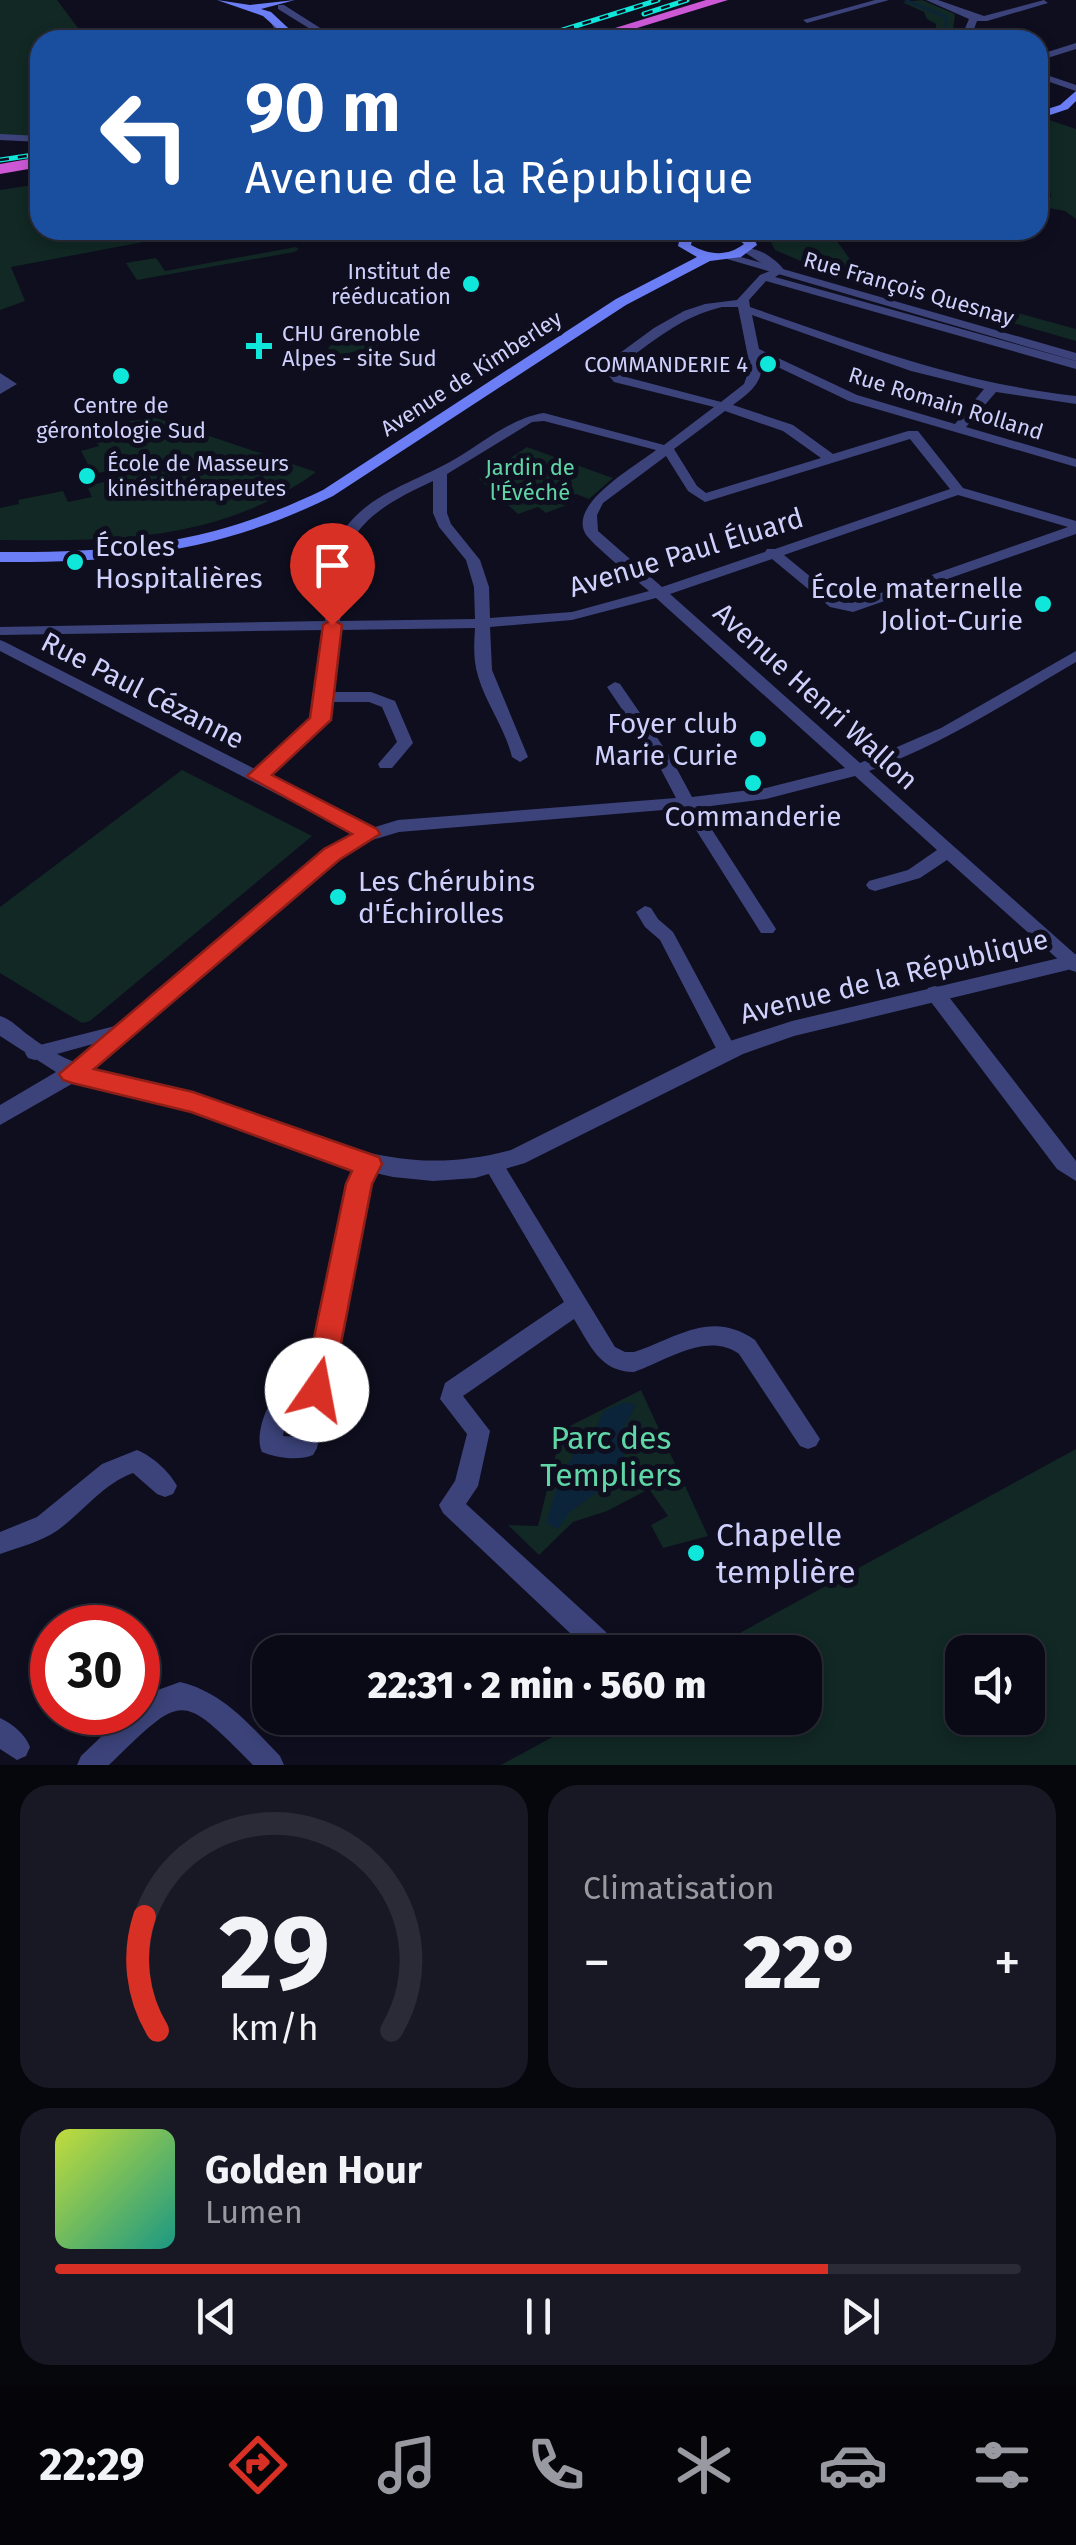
<!DOCTYPE html>
<html lang="fr">
<head>
<meta charset="utf-8">
<style>
	body { margin:0; font-family:"Fira Sans",sans-serif; background:#181824; color:#f1f3f6; height:100vh; display:flex; flex-direction:column; font-size:38px; white-space:nowrap }
	* { box-sizing:border-box; margin:0 }
	p { font-size:32px; color:#999aa1 }
	.icon { flex:none; width:55px; height:55px; fill:none; stroke:currentColor; stroke-width:2; stroke-linecap:round; stroke-linejoin:round }
	.map { position:relative; height:1765px; overflow:hidden }
	.sheet { display:flex; flex-direction:column; gap:20px; padding:20px; background:#06060d; flex:1 }
	.sheet>* { flex:none }
	.hud { position:absolute; left:30px; top:30px; width:1018px; height:210px; border-radius:30px; box-shadow:0 5px 15px #0003,0 0 0 2px #2a2b36; background:#1a4fa0; color:#fff; overflow:hidden }
	.fabs { position:absolute; left:945px; top:1635px; display:grid; gap:20px }
	.fabs a { display:grid; place-items:center; width:100px; height:100px; border-radius:20px; background:#0a0a17; box-shadow:0 5px 15px #0003,0 0 0 2px #2a2b36; font-size:50px }
	.speed { position:absolute; left:30px; top:1605px; display:flex; gap:20px; font-size:50px; font-weight:700; text-align:center }
	.speed>* { display:grid; place-content:center; width:130px; height:130px; border-radius:50%; background:#0a0a17; box-shadow:0 5px 15px #0003,0 0 0 2px #2a2b36; line-height:1 }
	.speed .limit { border:15px solid #d22; background:#fff; color:#111 }
	.pin { position:absolute; display:grid; place-items:center; width:85px; height:85px; color:#fff; margin:-102px -42px; border-radius:50% 50% 50% 0; rotate:-45deg; box-shadow:0 0 10px #0007 }
	.pin .icon { rotate:45deg }
	.me { position:absolute; width:110px; margin:-55px; rotate:12deg; stroke-linejoin:round; filter:drop-shadow(0 0 8px #0008) }
	.turn { display:flex; align-items:center; gap:35px; height:210px; padding:0 50px; font-size:45px }
	.turn .icon { width:130px; height:130px; stroke-width:2.5 }
	.turn b { display:block; font-size:70px; line-height:85px }
	.big { font-size:75px; font-weight:800; line-height:1.1 }
	.sheet .widget { flex:1; display:flex; flex-direction:column; justify-content:center; gap:15px; min-width:0; padding:0 35px; border-radius:30px; background:#181824 }
	.sheet .dial { align-items:center; gap:0 }
	.dial svg { height:260px; overflow:visible; fill:none; stroke:#2a2b36; stroke-width:7; stroke-linecap:round; text-anchor:middle }
	.dial text { fill:#f1f3f6; stroke:none }
	.song { display:flex; align-items:center; gap:30px }
	.cover { width:120px; height:120px; border-radius:15px; background:linear-gradient(135deg,hsl(70 70% 55%),hsl(170 70% 35%)) }
	.played { height:10px; border-radius:5px; background:linear-gradient(90deg,#d93025 80%,#2a2b36 80%) }
	.keys { display:flex; justify-content:space-around; direction:ltr }
	.heat { display:flex; justify-content:space-between; align-items:center; font-size:55px; direction:ltr }
	.sheet .tiles { flex:1; display:grid; gap:20px; grid-template-columns:1fr 1fr }
	.widget:last-child { grid-column:span 2 }
	.trip { position:absolute; left:252px; top:1635px; width:570px; height:100px; border-radius:30px; background:#0a0a17; box-shadow:0 5px 15px #0003,0 0 0 2px #2a2b36; font-weight:800; line-height:100px; text-align:center }
	.menu { display:flex; height:160px; justify-content:space-around; align-items:center; background:#040409; color:#999aa1 }
	.menu .icon { width:70px; height:70px }
	.menu .on { color:#d93025 }
	.menu b { font-size:45px; color:#f1f3f6 }
	.map>svg:first-child { display:block }
	.green { fill:#112824; fill-rule:evenodd }
	.water { fill:#0c2439 }
	.lines { fill:none; stroke-linecap:round; stroke-linejoin:round }
	.stream { stroke:#0c2439; stroke-width:2.5 }
	.minor { fill:#3c437a; fill-rule:evenodd }
	.tertiary { fill:#3c437a; fill-rule:evenodd }
	.secondary { fill:#6c7ef5; fill-rule:evenodd }
	.trunk { fill:#cc58d6; fill-rule:evenodd }
	.rail-casing { stroke:#10e7db; stroke-width:5 }
	.rail { stroke:#0e0e1f; stroke-width:2.5; stroke-dasharray:9; stroke-linecap:butt }
	.route { fill:#d93025; stroke:#8d1f18; stroke-width:2.5 }
	.poi-dot { fill:#10e7db; stroke:#0e0e1f; stroke-width:4 }
	.labels { text-anchor:middle; stroke-width:10; stroke-linejoin:round; paint-order:stroke }
	.far-poi-label { font-size:22px; fill:#cfd1fc; stroke:#0e0e1f; text-anchor:end }
	.far-street-label { font-size:22px; fill:#cfd1fc; stroke:#0e0e1f }
	.far-park-label { font-size:22px; fill:#60d6a6; stroke:#0e0e1f }
	.poi-label { font-size:28px; fill:#cfd1fc; stroke:#0e0e1f; text-anchor:start }
	.street-label { font-size:28px; fill:#cfd1fc; stroke:#0e0e1f }
	.near-park-label { font-size:32px; fill:#60d6a6; stroke:#0e0e1f }
	.near-poi-label { font-size:32px; fill:#cfd1fc; stroke:#0e0e1f; text-anchor:start }
</style>
</head>
<body>
<div class="map">
<svg width="1076" height="1765" viewBox="0 0 1076 1765">
	<rect width="100%" height="100%" fill="#0e0e1f"/>
	<path class="green" d="M0 0H57L87 40H40V137L0 135Z
		M922 0 955 14 953 31H957L959 40 922 39 921 35H928L926 31 936 28V24L927 19 924 12 902 2Z
		M1046 119 1076 129V219L1065 211 1038 206 1051 196 1046 176 1038 173V122Z
		M40 184V230H207L11 267 25 301 0 310V190Z
		M765 230H829L857 269 1076 329V341L810 265 775 250Z
		M296 247 299 249 294 252 137 280 126 263 156 258 165 271Z
		M367 327 381 340 378 346 340 355 328 349 341 331H367Z
		M156 418 316 472C221 542 113 541 0 540V508L19 504 18 500 63 491 68 502 92 497 87 486 117 479 113 470 93 474 81 451 99 446 92 433 74 436 69 428Z
		M527 447 607 476 613 478 589 499 576 494 568 497 574 502 546 513 538 507 518 514 479 479Z
		M182 770 312 836 90 1021 82 1023 0 973V907Z
		M641 1390 708 1536 663 1548 651 1525 668 1516 649 1489 607 1511 573 1522 539 1555 508 1525 538 1526 562 1430Z
		M1076 1449V1765H501L587 1718H805V1652H705ZM962 1652H1028V1718H962Z"/>
	<path class="water" d="M625 1402 636 1405 622 1431 628 1447 609 1483 569 1513 558 1529 546 1523 559 1481 576 1450 592 1436 604 1411Z"/>
	<g class="lines">
		<path class="stream" d="M906 0 946 17V40"/>
		<path class="minor" d="M875 0H889L807 23 803 20Z
			M926 0H938L984 16 1044 0 1048 3 987 21H977L970 40H960L969 19Z
			M278 5H284L339 40H328L278 9Z
			M272 15 275 16 291 40H281L268 18Z
			M684 30 702 38 704 40H692L681 35Z
			M1076 43V49L1038 61V55Z
			M1038 72 1076 85V91L1038 78Z
			M0 134 40 136V142L0 140Z
			M744 248C759 247 776 259 785 271L775 277 1076 361V369L766 281 749 300 750 307C860 345 959 383 1076 396V404L996 392 966 427 1076 459V467L849 401 761 359C765 382 749 393 733 405L793 425 833 454 908 431H918L963 488 1076 521V534L853 612 830 607 772 559 670 594 860 763 941 728 1076 651V662C1008 702 943 744 869 771L1076 955V972L1070 970 947 860 920 878 875 891 869 889 866 885 869 881 908 870 937 850 855 776 766 799 703 807 707 822 776 929 773 933H761L691 822 687 808 399 832 362 843 337 858 79 1078H65L62 1073 93 1044 35 1060 28 1058 25 1053 28 1048 115 1026 325 850 354 834 0 651V640L5 642 255 769 312 718 324 630 0 635V627L325 621C329 593 328 554 344 530 369 493 418 481 455 459 483 443 511 418 544 413L664 445 714 407 614 382 605 371 609 361 654 328 684 311 705 304 737 300 760 275 772 270 744 252ZM722 307H738L750 367 744 384 721 402 622 376 617 371 619 366C652 342 682 316 722 307ZM752 315 911 371 984 389 955 424 857 395 759 349ZM725 411 783 431 821 458 706 493 697 486 674 449ZM544 421 656 450C636 466 569 503 585 533 590 543 637 581 649 591L572 612 490 618 489 587 480 560 451 524 447 513V474L532 422ZM910 439 950 489 775 549H767L765 552 662 587 598 531 597 515 603 503 666 456 688 491 705 502ZM433 481V513L439 527 466 560 474 587 475 619 340 621 350 544C367 512 401 496 433 481ZM958 495 1068 527 852 603 840 601 784 555ZM656 598 845 768 766 788 692 797 671 758 620 684 615 682 607 687 655 758 676 798 398 820 372 828 268 775 326 723 330 702H369L382 707 397 742 378 764 380 768H392L413 743 395 701 371 692H331L339 630 475 628C474 644 473 660 478 676 486 704 505 728 512 757L520 762 528 757 492 670 490 627 572 620Z
			M0 373 17 384 0 394Z
			M645 906 651 908 658 919 673 932 737 1051 734 1056H720L660 940 645 927 636 912Z
			M935 986 942 988 1076 1161V1181L1057 1169 928 998 926 993 928 988Z
			M369 1156 376 1158 379 1164 369 1184 317 1448 313 1455C299 1461 276 1458 262 1452 256 1440 262 1419 268 1407L276 1404 302 1405 349 1184 362 1158ZM285 1425H298L296 1437 283 1436Z
			M494 1158 501 1160 615 1347 625 1352H634C677 1338 711 1309 755 1340L820 1439 816 1446 808 1449 800 1446 739 1354C707 1331 666 1361 634 1372 600 1372 590 1345 574 1319L463 1396 490 1431 478 1486 466 1504 606 1632 610 1641 606 1650 599 1652 588 1650 443 1513 439 1505 455 1481 467 1434 440 1399 445 1383 564 1302 484 1166 487 1160Z
			M137 1450C152 1456 170 1472 177 1486L173 1494 165 1497 157 1494 133 1473C103 1484 84 1511 58 1530 41 1542 19 1547 0 1554V1532L37 1517 102 1464Z
			M180 1682C223 1692 251 1726 280 1756L284 1765H253C179 1690 183 1694 109 1765H77L81 1756 127 1712H138V1703L155 1691Z
			M0 1718C13 1724 25 1734 30 1747L26 1756 17 1760 0 1749Z"/>
		<path class="tertiary" d="M727 253 1076 353V361L727 259Z
			M1076 954V968L794 1036 743 1054 525 1163 475 1178 433 1181 393 1177 353 1168 193 1111 77 1081 0 1125V1105L56 1072 0 1036V1016C13 1020 20 1030 31 1037 45 1048 61 1057 77 1063 115 1078 156 1083 195 1094 310 1128 386 1184 511 1150L727 1042 792 1021Z"/>
		<path class="secondary" d="M217 0 250 5 295 0 261 9 271 12 301 40H290L263 16Z
			M1076 91V101L1068 109 1038 119V112L1060 105Z
			M704 230 693 236 691 245C709 255 727 257 744 244L727 230C741 230 751 230 757 245L741 257 710 261 626 305 333 496C222 551 123 563 0 562V552C122 553 211 544 323 490L616 299 697 257 678 246C682 229 688 230 704 230Z"/>
		<path class="trunk" d="M706 0H728L598 40H576Z
			M40 157V167L0 174V164Z"/>
		<g class="rail-casing">
			<path id="rail" d="M644 14 687 0
				M531 40 658 0
				M0 160 40 154"/>
		</g>
		<use href="#rail" class="rail"/>
	</g>
	<path class="route" d="M332 619 342 625 331 720 272 775 377 829 380 834 339 860 94 1069 193 1092 379 1157 382 1164 372 1184 332 1390 328 1399 317 1403 307 1399 303 1390 346 1184 352 1171 191 1112 72 1083 63 1080 59 1074 324 849 352 834 247 776 310 718 323 625Z"/>
	<g class="poi-dot">
		<circle cx="471" cy="284" r="10"/>
		<path d="M254 331h10v10h10v10h-10v10h-10v-10h-10v-10h10z"/>
		<circle cx="768" cy="364" r="10"/>
		<circle cx="121" cy="376" r="10"/>
		<circle cx="87" cy="476" r="10"/>
		<circle cx="75" cy="562" r="10"/>
		<circle cx="1043" cy="604" r="10"/>
		<circle cx="758" cy="739" r="10"/>
		<circle cx="753" cy="783" r="10"/>
		<circle cx="338" cy="897" r="10"/>
		<circle cx="696" cy="1553" r="10"/>
	</g>
	<g class="labels">
		<g class="far-poi-label">
			<text x="451" y="279">Institut de<tspan x="451" dy="25">rééducation</tspan></text>
			<text x="282" y="341" text-anchor="start">CHU Grenoble<tspan x="282" dy="25">Alpes - site Sud</tspan></text>
			<text x="748" y="372">COMMANDERIE 4</text>
			<text x="121" y="413" text-anchor="middle">Centre de<tspan x="121" dy="25">gérontologie Sud</tspan></text>
			<text x="107" y="471" text-anchor="start">École de Masseurs<tspan x="107" dy="25">kinésithérapeutes</tspan></text>
		</g>
		<g class="far-street-label">
			<text transform="translate(909 288) rotate(16)" y="8">Rue François Quesnay</text>
			<text transform="translate(471 373) rotate(-33)" y="8">Avenue de Kimberley</text>
			<text transform="translate(946 403) rotate(17)" y="8">Rue Romain Rolland</text>
		</g>
		<g class="far-park-label">
			<text x="530" y="475">Jardin de<tspan x="530" dy="25">l'Évéché</tspan></text>
		</g>
		<g class="poi-label">
			<text x="95" y="556">Écoles<tspan x="95" dy="32">Hospitalières</tspan></text>
			<text x="1023" y="598" text-anchor="end">École maternelle<tspan x="1023" dy="32">Joliot-Curie</tspan></text>
			<text x="738" y="733" text-anchor="end">Foyer club<tspan x="738" dy="32">Marie Curie</tspan></text>
			<text x="753" y="826" text-anchor="middle">Commanderie</text>
			<text x="358" y="891">Les Chérubins<tspan x="358" dy="32">d'Échirolles</tspan></text>
		</g>
		<g class="street-label">
			<text transform="translate(686 552) rotate(-17)" y="10">Avenue Paul Éluard</text>
			<text transform="translate(143 690) rotate(27)" y="10">Rue Paul Cézanne</text>
			<text transform="translate(816 696) rotate(42)" y="10">Avenue Henri Wallon</text>
			<text transform="translate(894 976) rotate(-14)" y="10">Avenue de la République</text>
		</g>
		<g class="near-park-label">
			<text x="611" y="1449">Parc des<tspan x="611" dy="37">Templiers</tspan></text>
		</g>
		<g class="near-poi-label">
			<text x="716" y="1546">Chapelle<tspan x="716" dy="37">templière</tspan></text>
		</g>
	</g>
</svg>
<div class="fabs">
<a><svg class="icon" aria-label="sound" viewBox="0 0 24 24"><path d="M4 9h4l5-4v14l-5-4H4zM17 9q2 3 0 6"/></svg></a>
</div>
<div class="speed"><div class="limit">30</div></div>
<div class="pin" style="left:332px;top:625px;background:#d93025"><svg class="icon" aria-label="arrive" viewBox="0 0 24 24"><path d="M6 21V4h12l-3 4 3 4H6"/></svg></div>
<svg class="me" style="left:317px;top:1390px" viewBox="-20 -20 40 40"><circle r="19" fill="#fff"/><path d="M0-13L10 11 0 6-10 11z" fill="#d93025"/></svg>
<div class="trip">22:31 · 2 min · 560 m</div>
<div class="hud">
<div class="turn"><svg class="icon" aria-label="left" viewBox="0 0 24 24"><path d="M17 20v-9H6M10 6l-5 5 5 5"/></svg><div><b>90 m</b>Avenue de la République</div></div>
</div>
</div>
<section class="sheet">
<div class="tiles">
<div class="widget dial"><svg viewBox="0 0 100 80">
<path d="M14 69A42 42 0 1 1 86 69"/>
<path d="M14 69A42 42 0 0 1 10 34" stroke="#d93025"/>
<text x="50" y="56" font-size="32" font-weight="700">29</text>
<text x="50" y="72" font-size="11">km/h</text>
</svg></div>
<div class="widget"><p>Climatisation</p>
<div class="heat"><a>−</a><b class="big">22°</b><a>+</a></div>
</div>
<div class="widget">
<div class="song"><i class="cover"></i><div><b>Golden Hour</b><p>Lumen</p></div></div>
<div class="played"></div>
<div class="keys"><svg class="icon" aria-label="previous" viewBox="0 0 24 24"><path d="M18 5L8 12l10 7zM5 5v14"/></svg><svg class="icon" aria-label="pause" viewBox="0 0 24 24"><path d="M8 5v14M16 5v14"/></svg><svg class="icon" aria-label="next" viewBox="0 0 24 24"><path d="M6 5l10 7-10 7zM19 5v14"/></svg></div>
</div>
</div>
</section>
<nav class="menu">
<b>22:29</b>
<svg class="icon on" aria-label="directions" viewBox="0 0 24 24"><path d="M12 3l9 9-9 9-9-9zM9 14v-3h6M13 9l2 2-2 2"/></svg>
<svg class="icon" aria-label="music" viewBox="0 0 24 24"><path d="M9 18V5l10-2v13"/><circle cx="6" cy="18" r="3"/><circle cx="16" cy="16" r="3"/></svg>
<svg class="icon" aria-label="phone" viewBox="0 0 24 24"><path d="M5 4h4l2 5-3 2q2 4 5 5l2-3 5 2v4C11 20 4 13 5 4z"/></svg>
<svg class="icon" aria-label="climate" viewBox="0 0 24 24"><path d="M12 3v18M4 7l16 10M4 17L20 7"/></svg>
<svg class="icon" aria-label="car" viewBox="0 0 24 24"><path d="M5 17H2v-5l4-1 3-4h7l3 4 3 1v5h-3M9 17h6M6 11h13"/><circle cx="7" cy="17" r="2"/><circle cx="17" cy="17" r="2"/></svg>
<svg class="icon" aria-label="filters" viewBox="0 0 24 24"><path d="M4 7h16M4 17h16"/><circle cx="9" cy="7" r="2"/><circle cx="15" cy="17" r="2"/></svg>
</nav>
</body>
</html>
